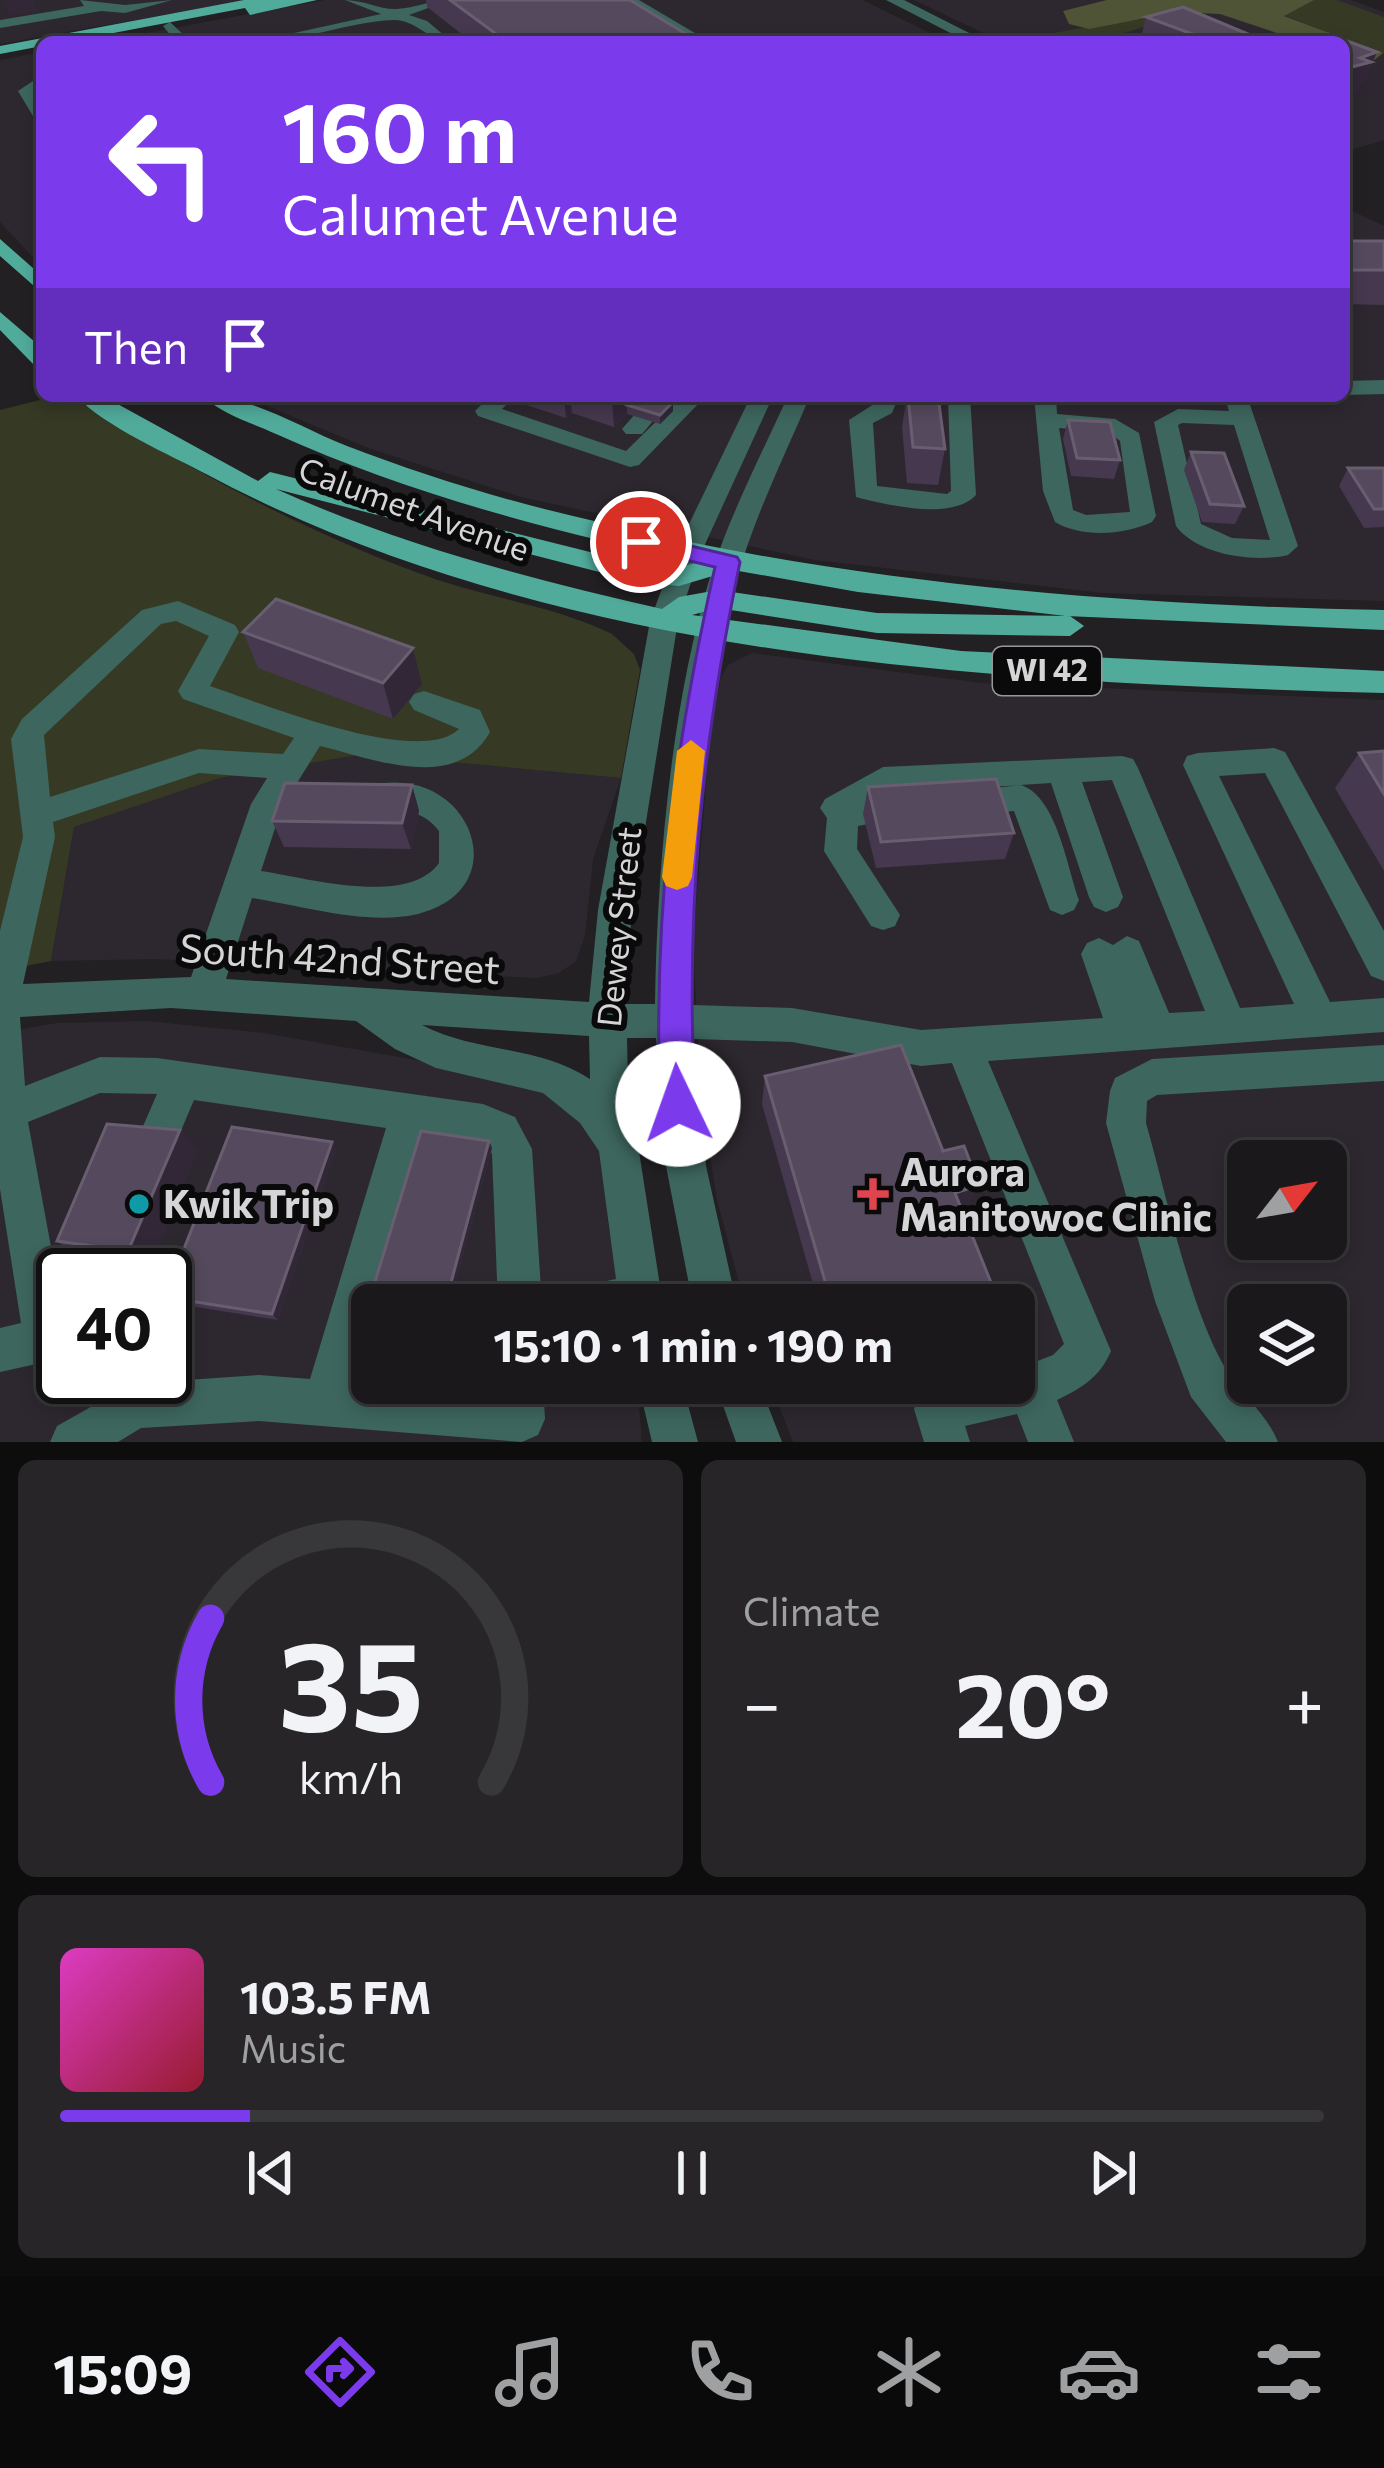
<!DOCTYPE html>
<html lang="en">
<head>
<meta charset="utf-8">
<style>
	body { margin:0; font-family:Commissioner,sans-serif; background:#272527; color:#f1f3f6; height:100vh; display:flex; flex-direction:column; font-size:45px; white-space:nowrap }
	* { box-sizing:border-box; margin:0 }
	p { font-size:39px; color:#9fa0a2 }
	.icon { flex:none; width:66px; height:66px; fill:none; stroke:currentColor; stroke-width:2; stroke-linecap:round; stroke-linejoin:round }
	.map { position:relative; height:1442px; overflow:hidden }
	.side { display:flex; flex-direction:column; gap:18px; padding:18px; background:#0e0d0e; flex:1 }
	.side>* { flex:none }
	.banner { position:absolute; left:36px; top:36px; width:1314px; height:366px; border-radius:18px; box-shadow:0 6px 18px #0003,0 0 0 3px #383739; background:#7c3aed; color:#fff; overflow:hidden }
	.needle { width:78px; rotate:59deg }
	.controls { position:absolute; left:1227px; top:1140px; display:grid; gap:24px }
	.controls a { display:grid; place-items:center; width:120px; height:120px; border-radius:18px; background:#1a181a; box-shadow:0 6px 18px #0003,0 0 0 3px #383739; font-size:60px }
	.speed { position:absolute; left:36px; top:1248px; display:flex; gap:24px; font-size:60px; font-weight:700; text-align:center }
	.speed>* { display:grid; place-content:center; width:156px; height:156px; border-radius:50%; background:#1a181a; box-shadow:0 6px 18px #0003,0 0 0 3px #383739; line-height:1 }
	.speed .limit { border:6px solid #111; border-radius:18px; background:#fff; color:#111 }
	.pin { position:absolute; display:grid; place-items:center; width:102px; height:102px; color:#fff; margin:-51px; border:6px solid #fff; border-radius:50%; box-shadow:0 3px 12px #0007 }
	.me { position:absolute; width:132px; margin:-66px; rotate:357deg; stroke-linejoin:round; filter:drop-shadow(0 0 9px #0008) }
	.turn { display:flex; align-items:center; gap:42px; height:252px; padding:0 48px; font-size:54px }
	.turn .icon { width:156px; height:156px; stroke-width:2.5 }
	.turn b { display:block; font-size:84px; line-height:102px }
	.then { display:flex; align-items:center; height:114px; padding:0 48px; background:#0003; gap:24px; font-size:45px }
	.big { font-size:90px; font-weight:700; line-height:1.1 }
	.side .tile { flex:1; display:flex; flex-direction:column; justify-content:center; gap:18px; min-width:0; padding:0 42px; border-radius:18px; background:#272527 }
	.side .dial { align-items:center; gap:0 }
	.dial svg { height:312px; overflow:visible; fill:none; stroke:#383739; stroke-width:7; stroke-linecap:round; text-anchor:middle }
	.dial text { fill:#f1f3f6; stroke:none }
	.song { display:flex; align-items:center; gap:36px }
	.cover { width:144px; height:144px; border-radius:18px; background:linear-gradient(135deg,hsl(310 70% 55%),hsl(350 70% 35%)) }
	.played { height:12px; border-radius:6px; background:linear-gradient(90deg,#7c3aed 15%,#383739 15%) }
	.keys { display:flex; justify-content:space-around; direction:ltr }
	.heat { display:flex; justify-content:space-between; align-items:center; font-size:66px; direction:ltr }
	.side .tiles { flex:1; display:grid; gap:18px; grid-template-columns:1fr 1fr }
	.tile:last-child { grid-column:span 2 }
	.trip { position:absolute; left:351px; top:1284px; width:684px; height:120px; border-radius:18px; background:#1a181a; box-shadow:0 6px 18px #0003,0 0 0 3px #383739; font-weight:700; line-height:120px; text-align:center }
	.tab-bar { display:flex; height:192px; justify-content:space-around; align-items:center; background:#0a0a0a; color:#9fa0a2 }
	.tab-bar .icon { width:84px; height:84px }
	.tab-bar .current { color:#7c3aed }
	.tab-bar b { font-size:54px; color:#f1f3f6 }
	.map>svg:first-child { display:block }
	.built { fill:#2d282f; fill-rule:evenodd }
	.green { fill:#363924 }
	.forest { fill:#505436 }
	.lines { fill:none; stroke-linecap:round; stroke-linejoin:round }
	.minor { fill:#3d665e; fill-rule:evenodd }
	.major { fill:#51ab9b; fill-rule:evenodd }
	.wall { fill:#46384e }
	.shaded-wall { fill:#312737 }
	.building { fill:#55495d; stroke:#695e70; stroke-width:3 }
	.route { fill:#7c3aed; stroke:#51269a; stroke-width:3 }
	.slow { fill:#f59e0b }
	.health-dot { fill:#e0444e; stroke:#0b0a0b; stroke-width:4.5 }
	.culture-dot { fill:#0f9aa8; stroke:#0b0a0b; stroke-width:4.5 }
	.labels { text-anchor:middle; stroke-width:12; stroke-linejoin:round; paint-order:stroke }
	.shield { fill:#0b0a0b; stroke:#989799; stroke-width:3 }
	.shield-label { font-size:30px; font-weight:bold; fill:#d5d4d6 }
	.street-label { font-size:33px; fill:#d5d4d6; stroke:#0b0a0b }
	.near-street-label { font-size:39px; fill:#d5d4d6; stroke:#0b0a0b }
	.near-poi-label { font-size:39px; font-weight:bold; fill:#d5d4d6; stroke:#0b0a0b; text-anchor:start }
</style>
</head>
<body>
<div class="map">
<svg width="1384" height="1442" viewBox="0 0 1384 1442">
	<rect width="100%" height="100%" fill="#222023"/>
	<path class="built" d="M0 0H248L0 44Z
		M325 0H863L948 42H98Z
		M914 0H1351L1384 12V140L1344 152V42H1002Z
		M42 52V267L0 222V60Z
		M1344 207 1384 226V601L1103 593 815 560 521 497 368 448 243 396H1344Z
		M752 653 982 683 1384 700V1442H793L770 1383H1014V1305H745L717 1200 701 1099 693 942 710 736 721 677 728 665ZM1248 1161H1326V1239H1248ZM1248 1305H1326V1383H1248Z
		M365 754 621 778 593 859 585 936 576 961 559 973 536 978 154 959 51 961 74 827 220 778Z
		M147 1021 264 1033 539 1082 578 1109 602 1155 608 1224 624 1305H372V1383H637L642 1442H0V1033L57 1023ZM63 1275H165V1377H63Z"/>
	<path class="green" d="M1314 0H1337L1384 17V54L1283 15Z
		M1178 13 1187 15 1091 42H1011C1067 28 1121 24 1178 13Z
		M56 396H70C186 467 309 535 438 580 495 599 557 607 612 634L634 654 640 670 621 778 365 754 220 778 74 827 51 961 0 971V410Z"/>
	<path class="forest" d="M1107 0H1314L1284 16 1383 53 1367 66 1344 42H1304L1220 14 1177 12 1089 29 1069 24 1063 11Z"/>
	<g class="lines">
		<path class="minor" d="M80 0 125 5 172 0 125 13 101 11 0 28V20L84 6Z
			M345 0C363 0 381 10 397 9 415 8 431 0 450 0L409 15 427 21 452 42C429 42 416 19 393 20 347 22 302 42 253 42L381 14Z
			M622 0H639L710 42H692Z
			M886 0H904L987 42H968Z
			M170 22 191 42H176L163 26Z
			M42 75V87L35 92 42 104V123L36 121 18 91Z
			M1384 380V394L1344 395V381Z
			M490 396H515L502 409 626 451 679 399 677 396 702 400 639 465 630 467 478 416 475 411Z
			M651 396H674L642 434H626L622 429Z
			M751 396H773L701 553 678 621 632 910 625 1004H655C657 869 671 704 711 574 731 513 761 455 788 396H810C785 455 756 513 738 575 700 705 690 870 692 1005L792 1008 921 1030 1103 1018 1081 954 1087 943 1099 938 1113 945 1127 936 1139 941 1169 1013 1205 1011 1112 780 1082 782 1123 897 1118 907 1106 912 1094 907 1089 897 1051 783 883 794 915 797 920 806 915 815 858 826 857 849 900 915 895 926 883 930 871 926 824 851 827 818 820 808 825 799 883 767 1122 756 1133 759 1138 768 1240 1008 1294 1004 1183 765 1187 756 1198 753 1274 748 1285 752 1384 931V981L1371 976 1265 773 1219 776 1330 1002 1384 998V1032L988 1061 1111 1351C1100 1377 1082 1388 1057 1400L1074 1442H1028L1017 1414 965 1426 970 1442H924L914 1409 921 1393 952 1383H1014V1370L1053 1355 1064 1344 952 1063 921 1066 792 1042 693 1039 706 1166 737 1305H693L666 1166 656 1038H627L628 1081 663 1305H557L564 1290 616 1279 599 1151 580 1123 543 1093 436 1068 395 1049 356 1021 171 1008 20 1017 25 1086 100 1057 157 1058 483 1104 515 1117 532 1149 542 1305H498L492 1154 487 1145 424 1133 376 1305H372L354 1383 499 1394V1383H543L545 1419 538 1435 522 1442 259 1421 141 1428 118 1442H50L57 1426 96 1404 81 1393 75 1377H134L142 1383 259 1375 310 1379 386 1128 194 1100 168 1161 154 1167 140 1161 134 1147 157 1094 100 1093 28 1122 63 1312V1374L41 1363 0 1372V1328L21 1323 0 1189V931L23 837 11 739 22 719 142 610 178 601 235 625 239 632 210 686C261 703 419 768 459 729L414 710 409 702 414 694 424 691 480 710 490 732C456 793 374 759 320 746L282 807 261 871C308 878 408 907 439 863V831C417 802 392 816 363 806L358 797 363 788C464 754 524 887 418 914 367 926 303 906 252 898L226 979 589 1002 598 910 650 621 675 553ZM176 621 209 636 178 691 183 699 294 738 283 754 199 749 50 797 44 735 161 624ZM199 773 267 778 251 804 191 977 23 984 55 837 53 822ZM422 1025 589 1036 590 1079C538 1045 475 1053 422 1025Z
			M877 396H899L892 413 873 423 877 486 947 494 951 491 948 396H970L976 495C952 521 888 505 856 497L849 420 874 404Z
			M1034 396H1056L1057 414 1115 419 1139 433 1156 516 1152 522C1124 535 1082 538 1055 522L1043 491ZM1059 428 1109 432 1120 441 1130 512 1086 515 1073 510Z
			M1225 396H1247L1298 546 1288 555C1255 563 1197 555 1176 526L1154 422 1178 409 1229 411ZM1182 423 1234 425 1270 540 1232 538 1201 524 1178 425Z
			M1021 785C1057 797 1067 867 1079 900L1074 910 1062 915 1050 910 1014 811 964 815 953 811 948 802 953 793Z
			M1384 1045V1081L1157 1095 1147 1101 1146 1123C1166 1193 1189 1305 1224 1366 1239 1393 1266 1412 1278 1442H1226L1191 1397 1155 1301 1106 1123 1110 1091 1115 1078 1152 1059Z
			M102 1241 117 1247 123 1262 118 1275H75L87 1247Z
			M638 1383H682L698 1442H652Z
			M715 1383H759L782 1442H736Z"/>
		<path class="major" d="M244 0H317L250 15 245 8 66 42H42V46L0 54V46Z
			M0 239 42 276V293L0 256Z
			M0 312 42 348V367L34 365 0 330Z
			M76 396H103L258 481 270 472 638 564 678 568 698 562C554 532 409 494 276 434 252 423 221 414 203 396 253 396 300 428 347 446 420 474 496 498 573 516 840 582 1110 605 1384 610V630L1066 616 858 592 733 570 679 586 638 582 276 489C400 545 530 579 662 609L679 597 718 590 877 613 1070 616 1084 626 1070 636 877 633 718 608 692 615 961 651 1384 671V693C994 682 559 662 208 475 170 455 104 426 76 396Z"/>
	</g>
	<path class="wall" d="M426 0H630L699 42H472L427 7Z
		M1146 17 1267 42H1140Z
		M1344 241H1384V305L1344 304Z
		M516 396H655L673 411 660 424 627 414 614 427 572 413 566 418 517 402Z
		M907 396H938L945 449 938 485 907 483 902 427Z
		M1068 420 1120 460 1114 479 1071 476 1063 439Z
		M1191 452 1244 506 1235 524 1202 522 1184 470Z
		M1348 468H1384V527L1364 528 1339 486Z
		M243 632 413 648 422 684 393 719 258 668Z
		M1384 751V871L1335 788 1359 753Z
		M412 785 419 811 411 849 284 847 272 821Z
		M868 787 1014 833 1005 859 876 868 863 814Z
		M765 1076 966 1211 963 1212 1000 1305H819L762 1104Z
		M421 1131 489 1141 492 1148 449 1305H372V1350L360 1349 356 1344Z
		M336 1148 278 1320 171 1303 165 1298Z
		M197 1150 149 1269 80 1259 57 1241Z"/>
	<path class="shaded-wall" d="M11 0H34L38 11 9 16 3 1Z
		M1377 52 1365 82 1362 83 1358 92 1344 96V69L1360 58Z
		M564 396H570L572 413 566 418Z
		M616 396H645L627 405V414L614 427 612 400Z
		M673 402V411L660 424V415Z
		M413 648 422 684 393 719 383 683Z
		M412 785 419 811 411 849 402 823Z
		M180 1130 197 1150 149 1269 128 1251Z
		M489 1141 492 1148 449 1305H445Z
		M332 1142 336 1148 278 1320 272 1314Z
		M979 1185 966 1211 943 1218 955 1193Z"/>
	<path class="building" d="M450 0H630L699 42H507Z
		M1183 7 1267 42H1214L1146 17Z
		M1328 34 1377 52 1360 58 1371 62 1344 69V42H1318L1311 40Z
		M1344 241H1384V270H1344Z
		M636 396H655L673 402 660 415 627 405Z
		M908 396H938L945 449 913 447Z
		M1068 420 1110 422 1120 460 1077 458Z
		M1191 452 1224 453 1244 506 1210 504Z
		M1348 468H1384V509H1374Z
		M276 599 413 648 383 683 243 632Z
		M1384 751V794L1359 753Z
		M996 779 1014 833 881 842 868 787Z
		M285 783 412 785 402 823 272 821Z
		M901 1045 943 1151 964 1146 979 1185 955 1193 1000 1305H832L765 1076Z
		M107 1124 180 1130 128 1251 57 1241Z
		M232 1127 332 1142 272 1314 165 1297Z
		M421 1131 489 1141 445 1305H372V1346L356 1344Z"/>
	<path class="route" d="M641 534 737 557 740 562C701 751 685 910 695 1104L690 1116 678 1121 665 1116 660 1104C653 912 673 754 715 567L633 547 630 542Z"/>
	<path class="slow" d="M691 740 705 751 692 877 688 886 677 890 666 886 662 877 677 751Z"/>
	<path class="health-dot" d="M867 1176h12v12h12v12h-12v12h-12v-12h-12v-12h12z"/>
	<circle class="culture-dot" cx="139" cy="1204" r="12"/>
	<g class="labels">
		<rect class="shield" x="993" y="647" width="108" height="48" rx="9"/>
		<g class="shield-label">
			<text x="1047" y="681">WI 42</text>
		</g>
		<g class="street-label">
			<text transform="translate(414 509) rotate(20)" y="12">Calumet Avenue</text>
			<text transform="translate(619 927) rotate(-84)" y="12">Dewey Street</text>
		</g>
		<g class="near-street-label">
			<text transform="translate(340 959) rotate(4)" y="14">South 42nd Street</text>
		</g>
		<g class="near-poi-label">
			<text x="900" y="1186">Aurora<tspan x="900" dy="45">Manitowoc Clinic</tspan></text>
			<text x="163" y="1218">Kwik Trip</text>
		</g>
	</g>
</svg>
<div class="controls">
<a><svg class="needle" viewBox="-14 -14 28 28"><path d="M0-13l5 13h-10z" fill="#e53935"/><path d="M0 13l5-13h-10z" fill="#9fa0a2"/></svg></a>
<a><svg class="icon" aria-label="layers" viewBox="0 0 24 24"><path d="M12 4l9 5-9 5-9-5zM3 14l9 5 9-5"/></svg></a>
</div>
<div class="speed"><div class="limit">40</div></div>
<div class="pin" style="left:641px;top:542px;background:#d93025"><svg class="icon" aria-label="arrive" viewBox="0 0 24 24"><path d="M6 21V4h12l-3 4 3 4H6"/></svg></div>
<svg class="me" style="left:678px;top:1104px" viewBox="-20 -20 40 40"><circle r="19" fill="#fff"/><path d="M0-13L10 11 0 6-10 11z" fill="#7c3aed"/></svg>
<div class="trip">15:10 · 1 min · 190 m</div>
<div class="banner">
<div class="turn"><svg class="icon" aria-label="left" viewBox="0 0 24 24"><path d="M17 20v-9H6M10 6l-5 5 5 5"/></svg><div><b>160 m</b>Calumet Avenue</div></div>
<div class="then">Then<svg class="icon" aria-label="arrive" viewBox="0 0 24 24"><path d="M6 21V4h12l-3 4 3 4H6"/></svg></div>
</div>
</div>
<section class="side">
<div class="tiles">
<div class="tile dial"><svg viewBox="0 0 100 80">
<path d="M14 69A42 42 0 1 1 86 69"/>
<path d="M14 69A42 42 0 0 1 14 27" stroke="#7c3aed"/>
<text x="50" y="56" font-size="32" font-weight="700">35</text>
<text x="50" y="72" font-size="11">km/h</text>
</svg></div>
<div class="tile"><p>Climate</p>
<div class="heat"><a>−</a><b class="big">20°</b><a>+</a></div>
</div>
<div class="tile">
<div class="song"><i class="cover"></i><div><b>103.5 FM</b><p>Music</p></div></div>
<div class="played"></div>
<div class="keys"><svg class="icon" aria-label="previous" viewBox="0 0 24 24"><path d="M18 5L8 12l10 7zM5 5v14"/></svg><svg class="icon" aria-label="pause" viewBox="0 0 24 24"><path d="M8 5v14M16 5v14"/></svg><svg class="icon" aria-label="next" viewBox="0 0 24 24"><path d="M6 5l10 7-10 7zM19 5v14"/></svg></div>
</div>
</div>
</section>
<nav class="tab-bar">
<b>15:09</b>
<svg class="icon current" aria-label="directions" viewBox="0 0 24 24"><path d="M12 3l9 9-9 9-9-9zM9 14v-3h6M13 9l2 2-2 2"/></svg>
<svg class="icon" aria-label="music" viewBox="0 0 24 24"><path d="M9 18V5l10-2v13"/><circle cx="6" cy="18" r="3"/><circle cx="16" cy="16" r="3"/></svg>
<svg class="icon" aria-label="phone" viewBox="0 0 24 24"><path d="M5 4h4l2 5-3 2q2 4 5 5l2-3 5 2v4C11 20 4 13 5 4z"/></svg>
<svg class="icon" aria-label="climate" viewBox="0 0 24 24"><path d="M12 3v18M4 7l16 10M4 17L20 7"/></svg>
<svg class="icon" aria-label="car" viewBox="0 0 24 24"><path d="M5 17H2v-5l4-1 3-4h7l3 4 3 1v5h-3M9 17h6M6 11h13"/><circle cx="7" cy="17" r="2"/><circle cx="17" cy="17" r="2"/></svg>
<svg class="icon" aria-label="filters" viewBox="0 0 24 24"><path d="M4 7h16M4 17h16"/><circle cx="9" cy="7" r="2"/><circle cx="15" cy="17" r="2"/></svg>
</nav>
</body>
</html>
